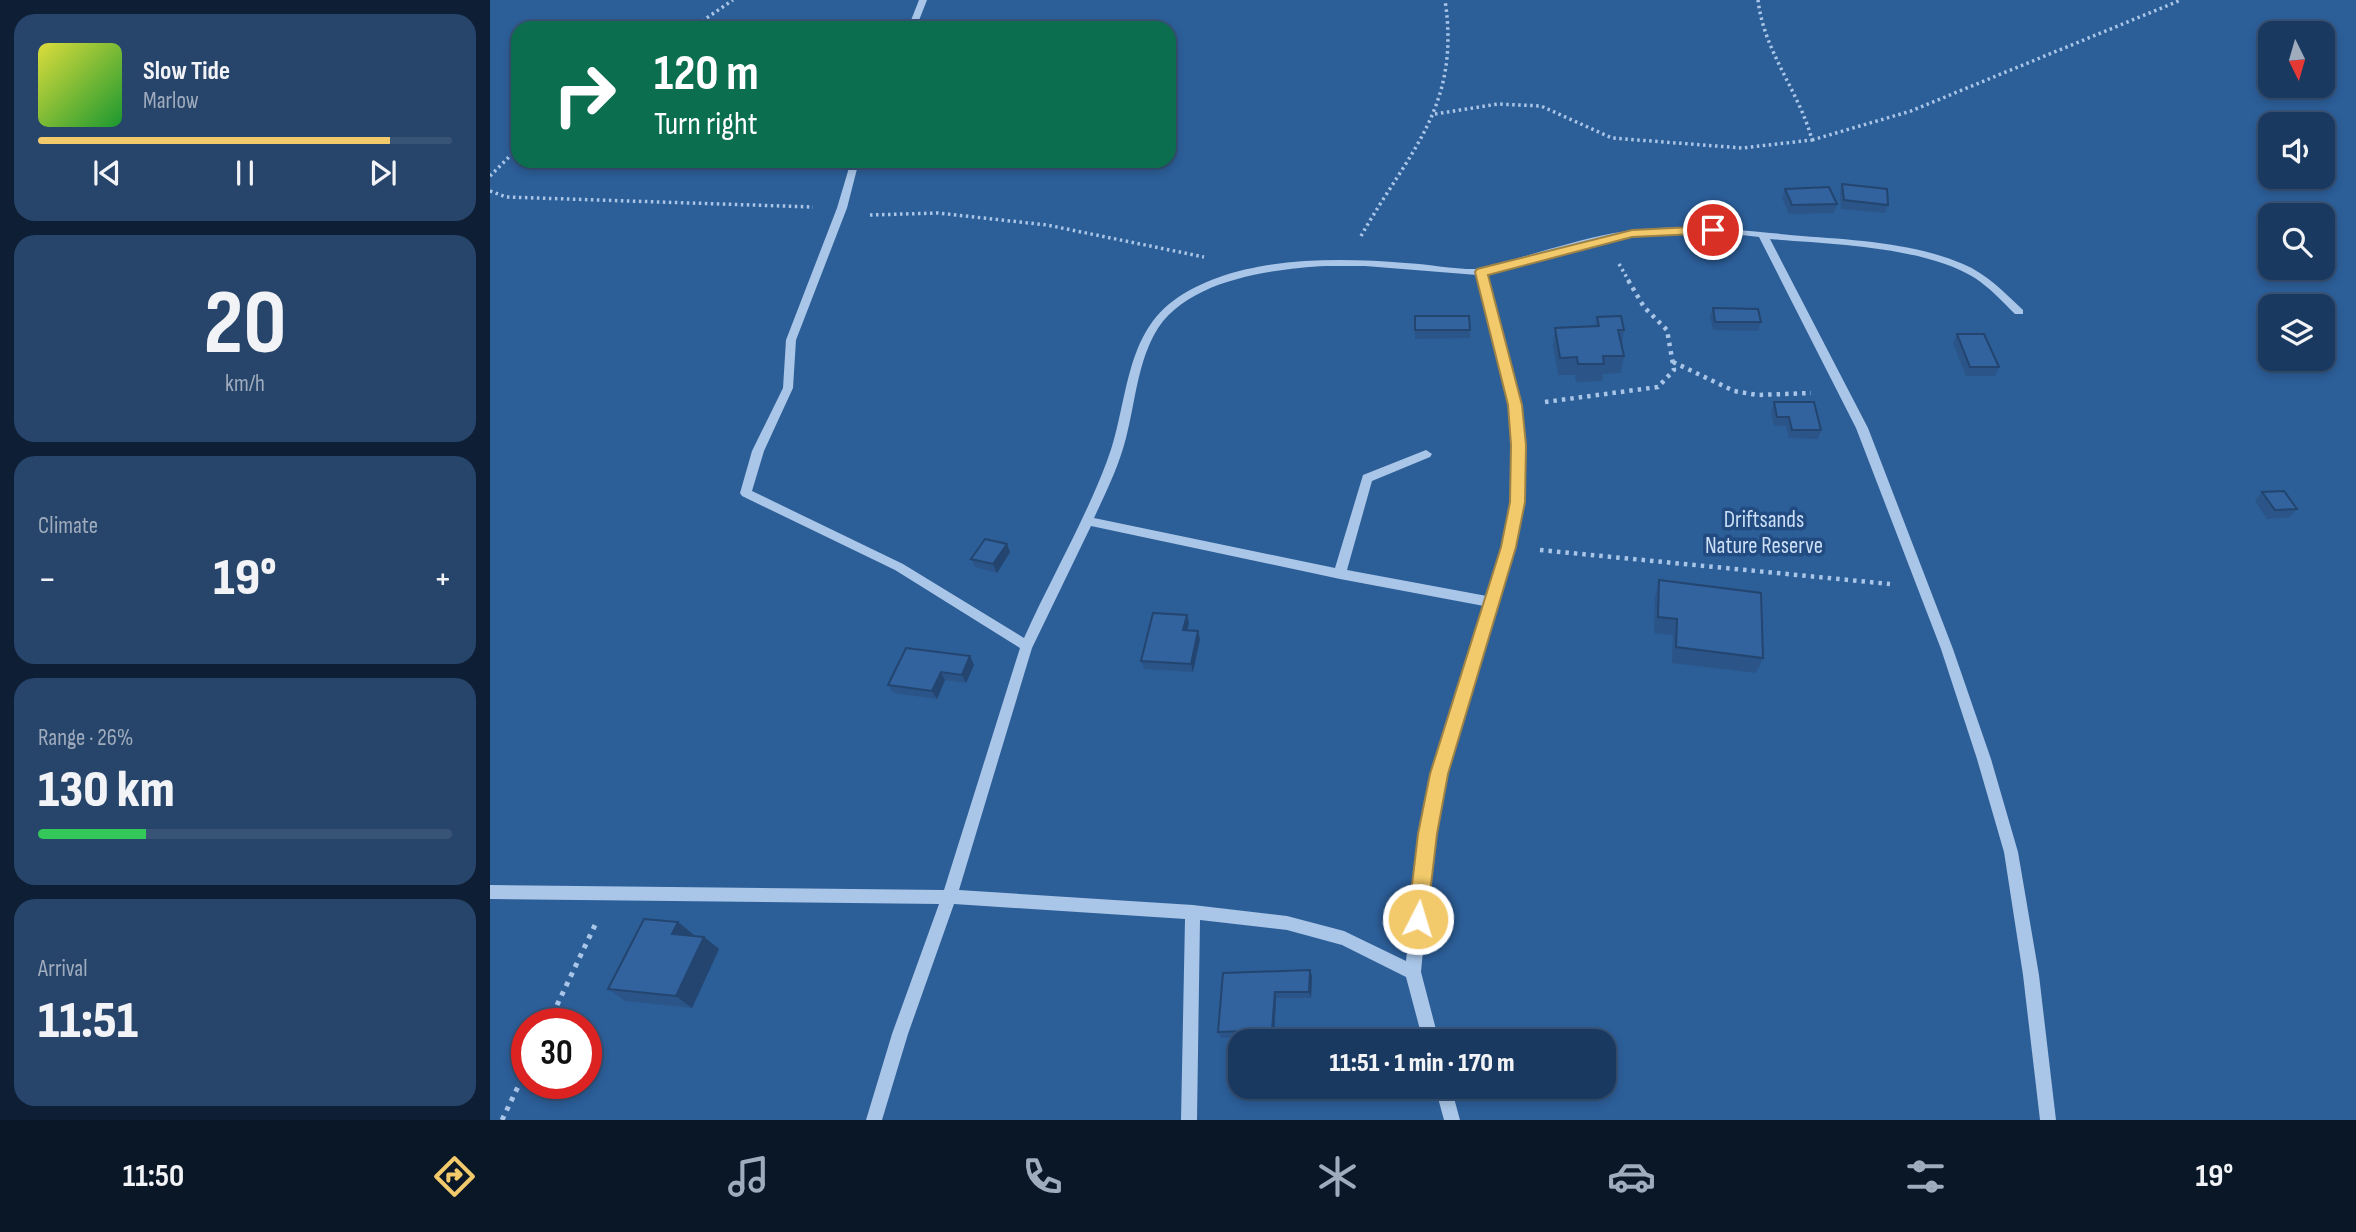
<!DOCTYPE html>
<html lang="en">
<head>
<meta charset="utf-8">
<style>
	body { margin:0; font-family:"Sofia Sans Condensed",sans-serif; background:#27446a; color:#f1f3f6; height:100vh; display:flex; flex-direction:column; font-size:26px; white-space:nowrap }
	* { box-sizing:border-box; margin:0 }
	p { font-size:23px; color:#9facbd }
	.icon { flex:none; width:38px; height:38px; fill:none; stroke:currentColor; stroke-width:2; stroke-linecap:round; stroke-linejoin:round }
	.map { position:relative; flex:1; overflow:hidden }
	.side { display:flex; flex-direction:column; gap:14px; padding:14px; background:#0e1f35; width:490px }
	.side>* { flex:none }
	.hud { position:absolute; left:21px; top:21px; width:665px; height:147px; border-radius:21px; box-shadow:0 4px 10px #0003,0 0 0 2px #385376; background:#0b6e4f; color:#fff; overflow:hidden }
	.needle { width:46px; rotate:175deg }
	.tools { position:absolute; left:1768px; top:21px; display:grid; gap:14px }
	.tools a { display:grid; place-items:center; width:77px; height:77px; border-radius:14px; background:#1a3961; box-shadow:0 4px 10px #0003,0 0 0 2px #385376; font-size:35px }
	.speed { position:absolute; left:21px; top:1008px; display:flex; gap:14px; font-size:35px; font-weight:700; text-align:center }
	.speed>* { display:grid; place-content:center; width:91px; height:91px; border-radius:50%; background:#1a3961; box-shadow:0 4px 10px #0003,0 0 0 2px #385376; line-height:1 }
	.speed .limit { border:10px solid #d22; background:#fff; color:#111 }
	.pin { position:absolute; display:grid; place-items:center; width:60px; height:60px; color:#fff; margin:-30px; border:4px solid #fff; border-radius:50%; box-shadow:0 2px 7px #0007 }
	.me { position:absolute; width:77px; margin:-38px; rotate:5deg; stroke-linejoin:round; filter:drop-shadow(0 0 5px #0008) }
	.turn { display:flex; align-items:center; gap:24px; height:147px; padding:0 28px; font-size:32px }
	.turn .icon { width:91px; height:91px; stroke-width:2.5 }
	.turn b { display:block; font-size:49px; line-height:60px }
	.big { font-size:52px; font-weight:800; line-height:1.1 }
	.side .tile { flex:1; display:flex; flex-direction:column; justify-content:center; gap:10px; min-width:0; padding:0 24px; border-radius:21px; background:#27446a }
	.side .dial { align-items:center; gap:0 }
	.dial b { font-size:91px; line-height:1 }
	.song { display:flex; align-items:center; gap:21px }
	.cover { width:84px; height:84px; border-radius:10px; background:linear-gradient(135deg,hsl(60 70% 55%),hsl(130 70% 35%)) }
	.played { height:7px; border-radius:4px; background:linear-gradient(90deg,#f3ca6b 85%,#385376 85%) }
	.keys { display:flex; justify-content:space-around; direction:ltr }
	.heat { display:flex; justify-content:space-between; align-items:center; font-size:38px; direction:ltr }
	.charge { height:10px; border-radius:5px; background:linear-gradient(90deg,#34c759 26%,#385376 0) }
	.trip { position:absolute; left:738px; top:1029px; width:388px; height:70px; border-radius:21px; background:#1a3961; box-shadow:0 4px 10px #0003,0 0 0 2px #385376; font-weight:800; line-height:70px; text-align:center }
	.tabs { display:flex; height:112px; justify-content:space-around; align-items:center; background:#0a1727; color:#9facbd }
	.tabs .icon { width:49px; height:49px }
	.tabs .selected { color:#f3ca6b }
	.tabs b { font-size:32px; color:#f1f3f6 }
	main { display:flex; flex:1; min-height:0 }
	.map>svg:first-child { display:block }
	.green { fill:#2c5e98; fill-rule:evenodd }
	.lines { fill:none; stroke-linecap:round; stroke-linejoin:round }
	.path-far2 { stroke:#a9c5e7; stroke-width:3.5; stroke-dasharray:2.5 3.5; stroke-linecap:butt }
	.path-far1 { stroke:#a9c5e7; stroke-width:4.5; stroke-dasharray:3.5 5; stroke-linecap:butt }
	.path { stroke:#a9c5e7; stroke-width:5; stroke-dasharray:4.5 6; stroke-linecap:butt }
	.minor { fill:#a9c5e7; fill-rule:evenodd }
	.wall { fill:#2b5588 }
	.shaded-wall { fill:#23456f }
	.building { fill:#32639e; stroke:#23456f; stroke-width:2 }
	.route { fill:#f3ca6b; stroke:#9e8346; stroke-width:2 }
	.labels { text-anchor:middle; stroke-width:7; stroke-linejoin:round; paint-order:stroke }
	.park-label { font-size:23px; fill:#ccdff6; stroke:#224c81 }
</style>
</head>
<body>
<main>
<section class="side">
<div class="tile">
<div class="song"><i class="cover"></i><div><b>Slow Tide</b><p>Marlow</p></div></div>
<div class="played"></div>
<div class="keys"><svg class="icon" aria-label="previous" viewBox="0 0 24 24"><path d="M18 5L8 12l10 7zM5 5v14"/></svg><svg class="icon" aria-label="pause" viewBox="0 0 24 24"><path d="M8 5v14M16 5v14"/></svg><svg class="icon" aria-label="next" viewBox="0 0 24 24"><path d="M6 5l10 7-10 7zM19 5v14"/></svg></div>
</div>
<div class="tile dial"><b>20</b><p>km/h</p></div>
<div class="tile"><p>Climate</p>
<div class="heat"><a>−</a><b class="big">19°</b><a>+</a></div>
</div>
<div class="tile"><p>Range · 26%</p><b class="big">130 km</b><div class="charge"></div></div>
<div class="tile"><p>Arrival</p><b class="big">11:51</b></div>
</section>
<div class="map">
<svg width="1866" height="1120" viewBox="0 0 1866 1120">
	<rect width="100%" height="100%" fill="#224c81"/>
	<path class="green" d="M0 0H1866V1120H0ZM28 28H679V161H28ZM1780 33H1832V86H1780ZM1780 124H1832V177H1780ZM1780 215H1832V268H1780ZM1780 306H1832V359H1780ZM37 1024H96V1083H37ZM751 1041H1115V1087H751Z"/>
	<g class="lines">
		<path class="path-far2" d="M202 28 243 0
			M945 114 1008 104 1051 106 1122 138 1252 148 1322 140C1309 91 1274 52 1268 0
			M1322 140 1421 111 1691 0
			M0 176 28 148
			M0 191 16 197 323 207
			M380 215 448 213 557 225 714 257
			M871 236C919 151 971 107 955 0
			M1129 264 1139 281"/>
		<path class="path-far1" d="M1183 362 1244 391 1267 395 1321 393
			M1055 402 1168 387 1184 370 1177 330 1154 307 1138 280
			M1050 550 1400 584"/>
		<path class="path" d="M58 1024 106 923
			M12 1120 37 1068"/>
		<path class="minor" d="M429 0H437L426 28H418Z
			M361 161H369L357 208 306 340 303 388 274 451 262 491 413 564 534 638C561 578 594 522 617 461 638 408 633 338 683 301 744 256 842 257 915 263 938 264 967 270 990 269 1004 268 1019 261 1032 257 1063 248 1093 239 1124 233 1187 222 1249 230 1312 236 1365 240 1424 243 1473 264 1497 274 1514 292 1533 310V314H1525C1513 302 1500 288 1485 278 1433 246 1340 244 1280 239L1378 428 1463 649 1501 759 1528 852 1549 975 1566 1120H1550L1533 975 1514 852 1487 759 1451 649 1366 428 1269 237C1222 231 1173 230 1126 239 1082 247 1039 262 996 274L1030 405 1035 478 1025 547 977 698 956 774 944 834 931 972 949 1041H933L916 977 852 945 797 930 710 920 707 1120H691L695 919 464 904 418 1034 392 1120H376L402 1034 449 904 0 899V885L454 890 530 648 405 570 252 496 250 493 262 451 293 388 296 340 347 208ZM836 266H875L987 275 1020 405 1023 478 1013 547 997 596 857 570 882 481 940 457 942 454 936 450 873 475 845 568 604 518C616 492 629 466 636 438 645 404 647 367 664 335 693 280 781 269 836 266ZM601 526 850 579 994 606C969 680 943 755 930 833 923 875 921 918 916 961L854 931 797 916 703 905 469 890 542 648Z
			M945 1087H961L970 1120H954Z"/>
	</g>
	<path class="wall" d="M1352 184 1398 205 1395 213 1351 209 1350 193Z
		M1295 189 1347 204 1344 213 1299 214 1292 198Z
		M1223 308 1271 322 1268 331 1223 330 1220 317Z
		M925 316 980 330V338L925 339Z
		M1107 317 1134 330 1132 346 1134 356 1131 373 1113 374 1112 381 1086 382 1085 375H1068L1063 345 1065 328 1105 326Z
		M1467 334 1509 367 1505 376H1476L1463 343Z
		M1284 402 1331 430 1328 439 1299 438 1296 426H1284L1281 411Z
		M1772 492 1807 509 1800 517 1777 519 1765 501Z
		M520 552 507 573 485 567 481 559Z
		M1169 580 1273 658 1266 673 1182 663 1183 635 1164 633 1165 597Z
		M699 623 697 630 710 639 703 672 654 669 651 661Z
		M416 648 484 665 476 683 455 680 447 699 403 693 398 685Z
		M204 935 214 937 229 949 202 1008 135 1001 118 989Z
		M820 970 822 976 821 998H786L784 1036 731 1038 728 1032 733 973Z"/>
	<path class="shaded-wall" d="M517 544 520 552 507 573 503 564Z
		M697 615 699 623 695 638 693 630Z
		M708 631 710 639 703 672 701 664Z
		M480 656 484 665 476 683 472 675Z
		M451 672 455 680 447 699 442 691Z
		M188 922 204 935 198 946 182 934Z
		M214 937 229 949 202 1008 186 996Z
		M820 970 822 976 821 998 819 992Z
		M785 992 786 998 784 1036 782 1030Z"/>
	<path class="building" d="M1352 184 1397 189 1398 205 1354 200Z
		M1339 187 1347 204 1302 205 1295 189Z
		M1223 308 1268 309 1271 322H1225Z
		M925 316H979L980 330H925Z
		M1131 316 1134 330H1128L1134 356H1113L1114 364H1088L1087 357 1070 358 1065 328 1109 326 1107 317Z
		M1467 334H1494L1509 367H1480Z
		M1284 402H1324L1331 430H1302L1299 417H1287Z
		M1794 491 1807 509 1785 510 1772 492Z
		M495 539 517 544 503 564 481 559Z
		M1169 580 1271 593 1273 658 1186 647 1187 619 1168 617Z
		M663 613 697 615 693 630 708 631 701 664 651 661Z
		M416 648 480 656 472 675 451 672 442 691 398 685Z
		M154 919 188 922 182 934 214 937 186 996 118 989Z
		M820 970 819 992H785L782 1030 728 1032 733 973Z"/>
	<path class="route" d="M1223 226 1229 230 1227 233 1142 237 998 275 1032 405 1036 445 1035 502 1026 547 958 774 947 834 937 919 934 926 928 928 921 926 918 919 928 834 940 774 1011 547 1020 502 1021 445 1018 405 985 272 987 269 1142 230Z"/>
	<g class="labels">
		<g class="park-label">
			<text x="1274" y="527">Driftsands<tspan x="1274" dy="26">Nature Reserve</tspan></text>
		</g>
	</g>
</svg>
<div class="tools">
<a><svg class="needle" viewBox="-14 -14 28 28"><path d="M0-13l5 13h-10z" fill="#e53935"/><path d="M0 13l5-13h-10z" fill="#9facbd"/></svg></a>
<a><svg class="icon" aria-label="sound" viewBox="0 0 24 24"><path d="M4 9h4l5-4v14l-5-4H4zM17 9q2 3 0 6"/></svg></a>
<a><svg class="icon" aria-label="search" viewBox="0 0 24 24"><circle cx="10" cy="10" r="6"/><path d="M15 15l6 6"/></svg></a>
<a><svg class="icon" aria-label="layers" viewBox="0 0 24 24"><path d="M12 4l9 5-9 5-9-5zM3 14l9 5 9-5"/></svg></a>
</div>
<div class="speed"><div class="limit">30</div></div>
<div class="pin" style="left:1223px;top:230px;background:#d93025"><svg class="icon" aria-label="arrive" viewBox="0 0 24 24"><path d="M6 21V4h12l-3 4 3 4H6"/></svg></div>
<svg class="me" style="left:928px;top:919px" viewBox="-20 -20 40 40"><circle r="17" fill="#f3ca6b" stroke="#fff" stroke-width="3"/><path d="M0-11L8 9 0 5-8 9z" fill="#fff"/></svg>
<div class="trip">11:51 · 1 min · 170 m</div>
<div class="hud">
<div class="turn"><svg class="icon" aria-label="right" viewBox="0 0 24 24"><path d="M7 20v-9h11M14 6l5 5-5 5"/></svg><div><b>120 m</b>Turn right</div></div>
</div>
</div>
</main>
<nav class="tabs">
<b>11:50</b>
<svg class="icon selected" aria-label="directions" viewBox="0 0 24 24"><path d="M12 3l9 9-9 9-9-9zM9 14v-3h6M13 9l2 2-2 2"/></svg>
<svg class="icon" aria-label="music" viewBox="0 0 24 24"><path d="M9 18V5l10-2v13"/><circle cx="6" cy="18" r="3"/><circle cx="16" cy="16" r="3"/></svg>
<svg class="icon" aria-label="phone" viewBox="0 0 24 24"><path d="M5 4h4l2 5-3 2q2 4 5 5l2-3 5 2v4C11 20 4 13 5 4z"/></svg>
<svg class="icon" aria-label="climate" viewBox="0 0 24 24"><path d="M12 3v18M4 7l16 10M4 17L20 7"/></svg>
<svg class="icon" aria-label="car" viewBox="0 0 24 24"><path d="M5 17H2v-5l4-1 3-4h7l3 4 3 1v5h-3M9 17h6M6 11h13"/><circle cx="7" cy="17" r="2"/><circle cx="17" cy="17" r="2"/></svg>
<svg class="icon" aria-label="filters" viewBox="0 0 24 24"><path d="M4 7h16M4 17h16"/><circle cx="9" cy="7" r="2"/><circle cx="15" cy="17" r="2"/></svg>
<b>19°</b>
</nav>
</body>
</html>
